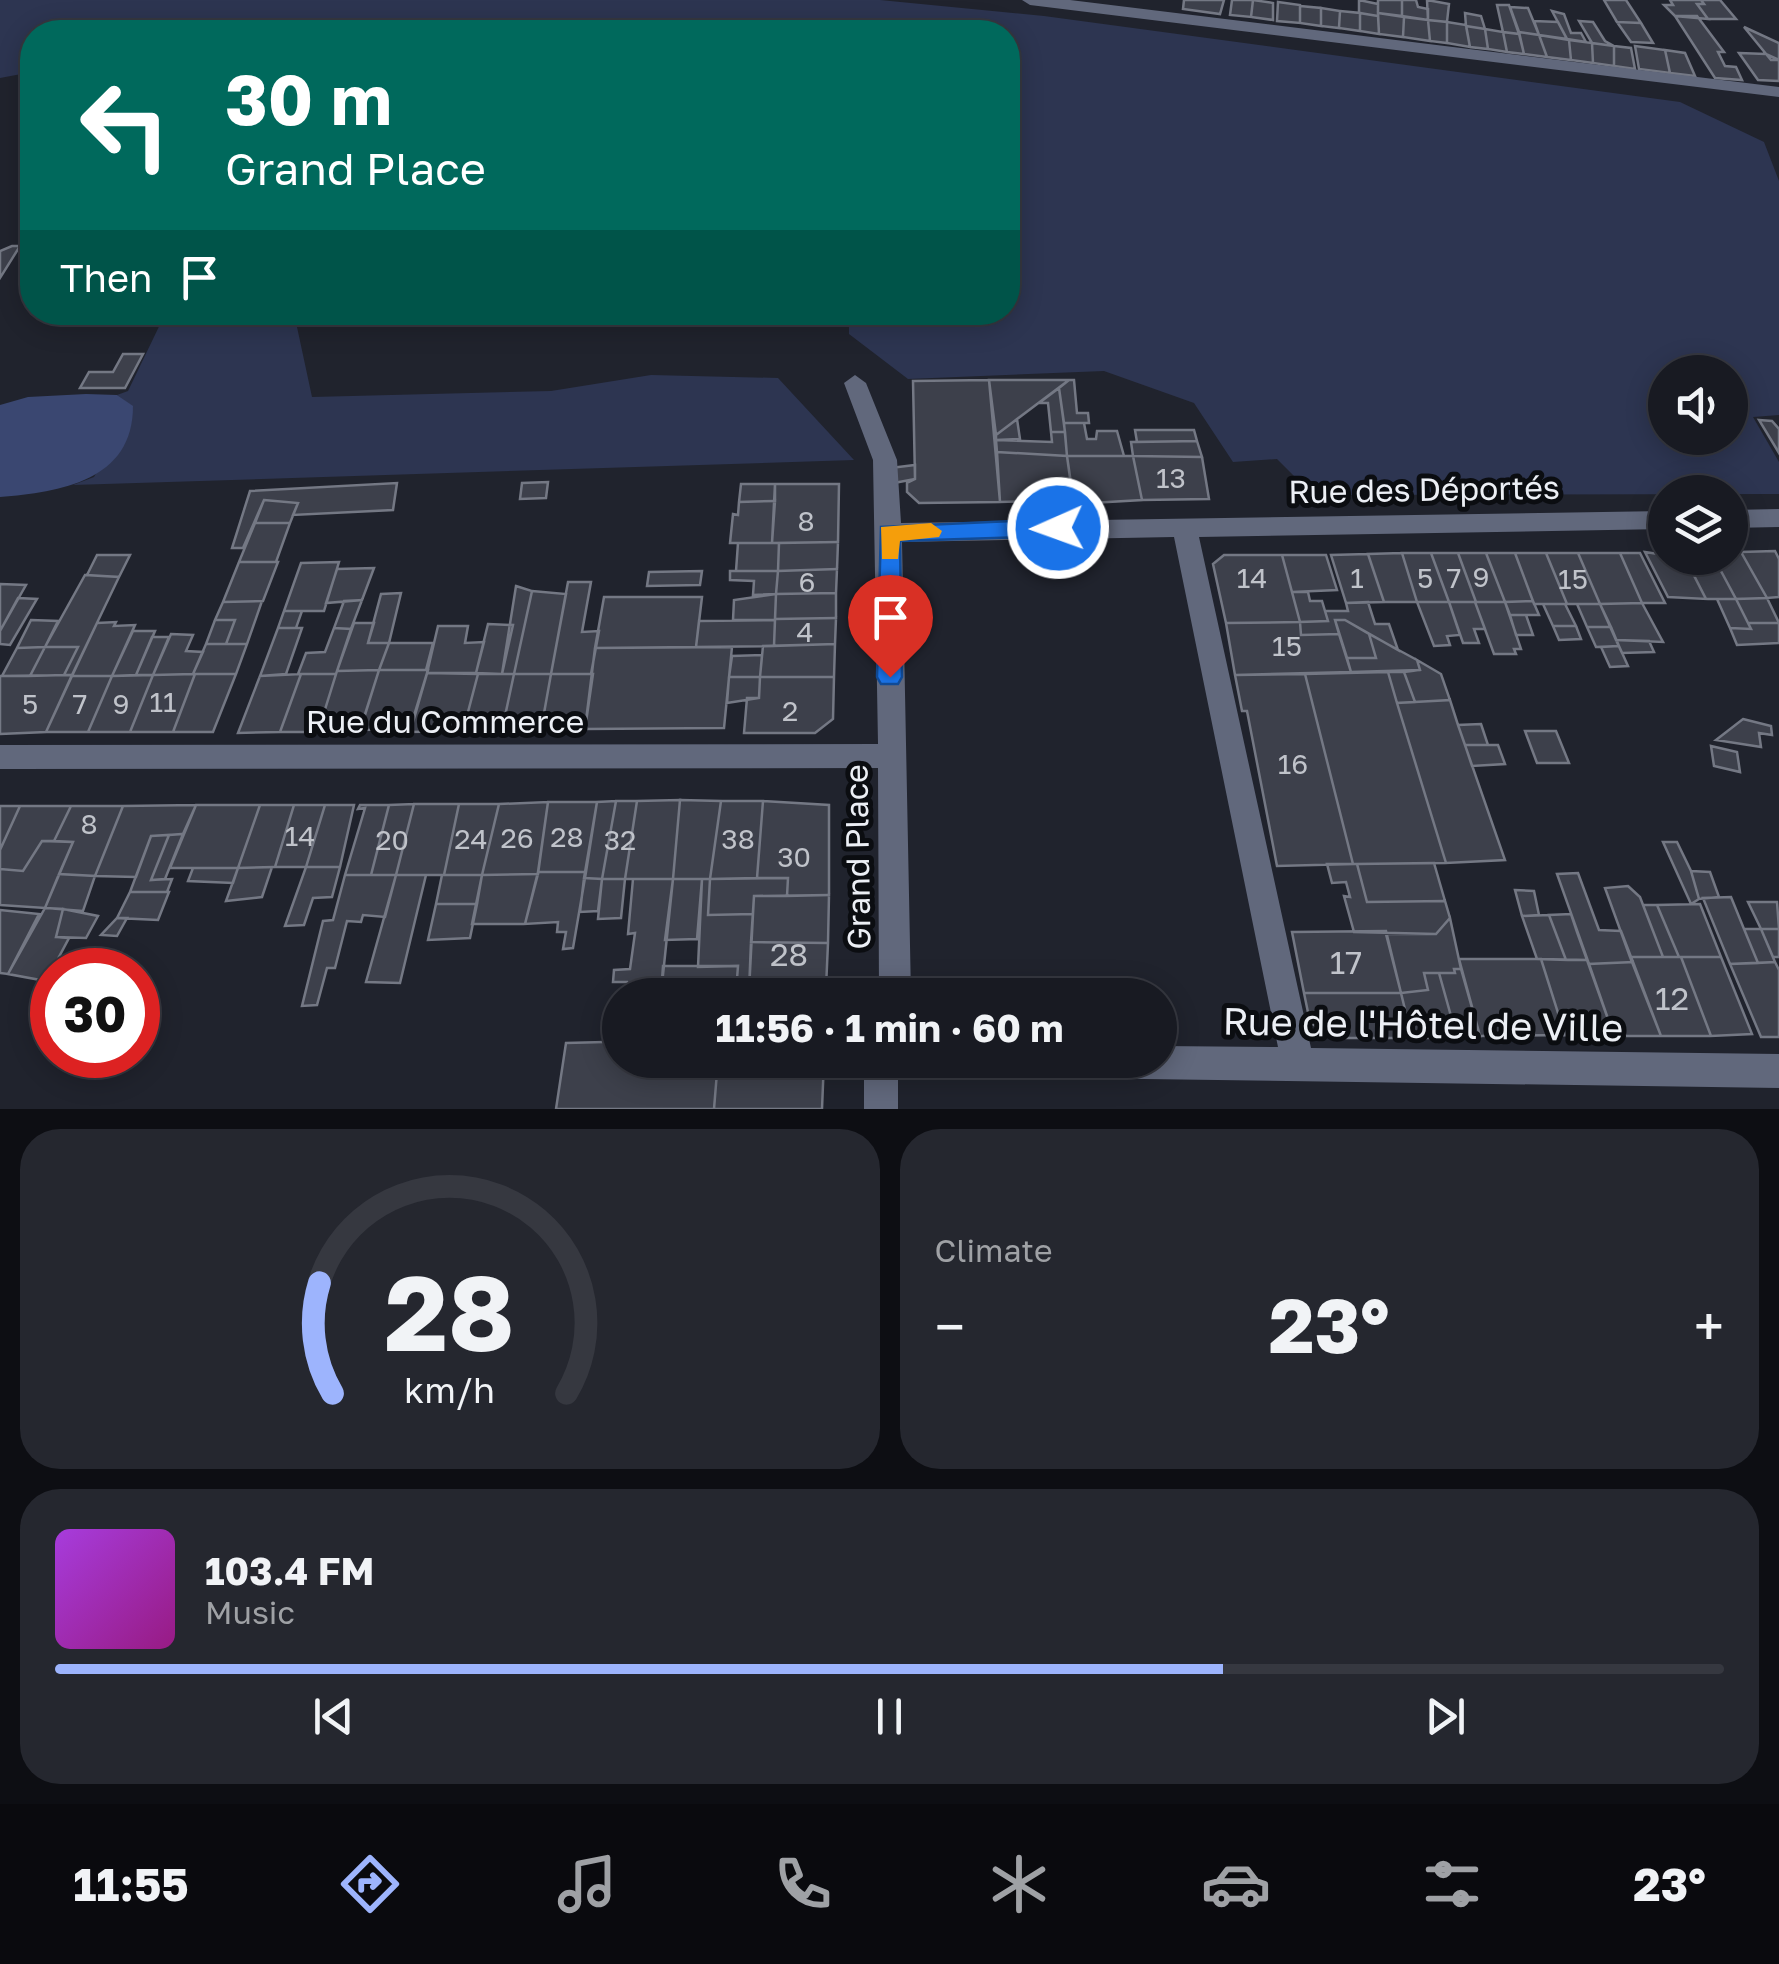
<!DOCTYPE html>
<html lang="en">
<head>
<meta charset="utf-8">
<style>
	body { margin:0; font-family:"Golos Text",sans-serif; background:#25272f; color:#f1f3f6; height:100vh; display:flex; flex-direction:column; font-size:38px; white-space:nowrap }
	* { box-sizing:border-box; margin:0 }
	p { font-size:32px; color:#9fa1a5 }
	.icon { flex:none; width:55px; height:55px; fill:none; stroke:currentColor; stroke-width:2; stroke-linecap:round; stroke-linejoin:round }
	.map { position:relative; height:1109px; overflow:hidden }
	.drawer { display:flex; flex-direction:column; gap:20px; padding:20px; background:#0d0e13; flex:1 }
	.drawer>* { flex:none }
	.hud { position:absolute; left:20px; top:20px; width:1000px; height:305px; border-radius:40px; box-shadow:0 5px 25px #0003,0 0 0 2px #363840; background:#00695c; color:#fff; overflow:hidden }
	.tools { position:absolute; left:1648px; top:355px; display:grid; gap:20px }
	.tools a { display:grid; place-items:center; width:100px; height:100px; border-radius:50%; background:#181a22; box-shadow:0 5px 25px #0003,0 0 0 2px #363840; font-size:50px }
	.speed { position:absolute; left:30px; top:948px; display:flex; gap:20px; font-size:50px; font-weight:700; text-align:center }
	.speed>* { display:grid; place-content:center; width:130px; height:130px; border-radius:50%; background:#181a22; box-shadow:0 5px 25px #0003,0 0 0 2px #363840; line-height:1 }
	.speed .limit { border:15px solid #d22; background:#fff; color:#111 }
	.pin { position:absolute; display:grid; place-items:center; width:85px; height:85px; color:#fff; margin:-102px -42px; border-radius:50% 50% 50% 0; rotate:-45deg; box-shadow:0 0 10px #0007 }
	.pin .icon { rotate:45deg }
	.me { position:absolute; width:110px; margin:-55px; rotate:268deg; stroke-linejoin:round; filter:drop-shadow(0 0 8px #0008) }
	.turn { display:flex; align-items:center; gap:35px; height:210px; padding:0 40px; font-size:45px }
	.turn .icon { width:130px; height:130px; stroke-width:2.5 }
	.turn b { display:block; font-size:70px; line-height:85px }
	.then { display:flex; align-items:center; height:95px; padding:0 40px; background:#0003; gap:20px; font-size:38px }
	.big { font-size:75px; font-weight:700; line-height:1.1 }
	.drawer .tile { flex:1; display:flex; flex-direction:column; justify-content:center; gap:15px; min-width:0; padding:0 35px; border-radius:40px; background:#25272f }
	.drawer .dial { align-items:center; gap:0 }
	.dial svg { height:260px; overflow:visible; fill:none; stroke:#363840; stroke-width:7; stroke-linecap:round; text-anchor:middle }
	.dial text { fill:#f1f3f6; stroke:none }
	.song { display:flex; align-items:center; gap:30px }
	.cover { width:120px; height:120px; border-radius:15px; background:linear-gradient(135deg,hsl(280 70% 55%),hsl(310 70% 35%)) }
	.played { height:10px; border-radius:5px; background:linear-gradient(90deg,#9db4fd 70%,#363840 70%) }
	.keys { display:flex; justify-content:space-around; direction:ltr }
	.heat { display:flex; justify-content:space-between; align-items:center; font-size:55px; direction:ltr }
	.drawer .tiles { flex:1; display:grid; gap:20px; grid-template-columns:1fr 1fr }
	.tile:last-child { grid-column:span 2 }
	.trip { position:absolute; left:602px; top:978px; width:575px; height:100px; border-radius:50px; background:#181a22; box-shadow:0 5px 25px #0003,0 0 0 2px #363840; font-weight:700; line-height:100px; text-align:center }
	.tab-bar { display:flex; height:160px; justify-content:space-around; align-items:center; background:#0a0a0e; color:#9fa1a5 }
	.tab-bar .icon { width:70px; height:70px }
	.tab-bar .active { color:#9db4fd }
	.tab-bar b { font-size:45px; color:#f1f3f6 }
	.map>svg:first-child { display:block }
	.green { fill:#2d3551; fill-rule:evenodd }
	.forest { fill:#3a4771 }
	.building { fill:#3d404b; stroke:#747884; stroke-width:2.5 }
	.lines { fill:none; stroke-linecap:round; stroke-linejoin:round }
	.street { fill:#61687c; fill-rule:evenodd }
	.route { fill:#1a73e8; stroke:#114b97; stroke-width:2.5 }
	.slow { fill:#f59e0b }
	.labels { text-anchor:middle; stroke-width:10; stroke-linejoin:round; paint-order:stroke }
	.number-label { font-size:28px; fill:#c0c3ca }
	.street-label { font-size:32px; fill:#eceff5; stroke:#0b0d11 }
	.near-number-label { font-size:32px; fill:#c0c3ca }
	.near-street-label { font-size:38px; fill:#eceff5; stroke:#0b0d11 }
</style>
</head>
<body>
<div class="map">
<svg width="1779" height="1109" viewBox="0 0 1779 1109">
	<rect width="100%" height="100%" fill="#20232d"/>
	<path class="green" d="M0 0H880L1044 16 1680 102 1764 142 1779 181V415L1753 417 1779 462V494L1313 495 1277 459 1233 462 1194 403 1104 371 908 379 849 334V313L1008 312V32H32V72L0 78ZM1665 372H1730V438H1665Z
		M166 312 294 313 312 397 551 391 651 375 778 378 854 460 73 485 94 477 133 407 117 395 128 391Z"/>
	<path class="forest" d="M86 394 117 395 133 406C133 481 60 492 0 497V405L28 397Z"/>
	<path class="building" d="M1184 0H1224L1220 14 1183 9Z
		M1232 0H1253L1251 17 1230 15Z
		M1253 0 1273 3V20L1251 17Z
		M1359 0 1378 4V16L1359 13Z
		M1378 0H1402V16L1378 13Z
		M1402 0H1416L1418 7 1428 9V20L1402 16Z
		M1427 0 1449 4 1447 22 1428 20Z
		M1604 0H1626L1641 23 1617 22Z
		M1670 0H1701L1704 4H1697L1708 19 1675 16 1664 5H1673Z
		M1701 0H1720L1736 19H1708L1697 4H1704Z
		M1278 2 1300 5V23L1277 21Z
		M1497 5H1509L1519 34 1503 32Z
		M1300 6 1321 8V26L1300 23Z
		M1510 7 1528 8 1539 35 1519 32Z
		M1321 8 1340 11 1339 28 1321 26Z
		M1340 11 1360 13V31L1339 28Z
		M1552 11 1564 14 1571 33H1581L1586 42 1567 39Z
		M1360 13 1378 16 1379 34 1360 31Z
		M1378 13 1404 17 1403 37 1379 34Z
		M1465 13 1481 16 1485 29 1466 26Z
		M1675 16H1697L1724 52H1718L1725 66 1736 67 1742 80 1715 78Z
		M1404 17 1428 20 1430 41 1403 37Z
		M1428 20 1447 22V43L1430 41Z
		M1534 21 1558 22 1567 39 1539 35Z
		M1579 21 1593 22 1605 41 1614 46 1592 43Z
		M1447 22 1466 25 1470 47 1447 43Z
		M1617 22 1641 23 1653 43 1631 42Z
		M1466 26 1485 29 1488 49 1470 47Z
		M1744 27 1779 43V60H1771Z
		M1485 29 1503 32 1507 52 1488 49Z
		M1503 32 1519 34 1524 54 1507 52Z
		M1519 32 1539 35 1547 57 1524 54Z
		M1539 35 1569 40 1571 60 1547 57Z
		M1569 40 1592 43 1593 63 1571 60Z
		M1592 43 1614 46V66L1593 63Z
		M1614 46 1631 48 1635 69 1614 66Z
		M1635 46 1665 50 1670 73 1639 69Z
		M1665 50 1685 53 1695 76 1670 73Z
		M1739 53 1766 54 1779 60V81L1758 80Z
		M12 246H20L0 278V251Z
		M452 312H509L456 323Z
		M123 354H143L125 388H80L89 372H113Z
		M989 380H1069L996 435Z
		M989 380 1000 502 919 503 907 492V483L915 479 913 381Z
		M1069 380H1074L1077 413H1088L1089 423H1064L1059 388Z
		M1059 388 1065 432H1051L1048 403H1039Z
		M1017 419 1020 439 996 440V435Z
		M1759 420 1772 421 1779 429V453Z
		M1064 423H1084L1087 439H1096L1097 431H1117L1124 456H1067Z
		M1135 430H1194L1197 441 1137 442Z
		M1051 432H1065L1067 456 997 452 996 440 1052 442Z
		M1197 441 1202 457 1133 456 1131 442Z
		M997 452 1067 456 1073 500 1000 502Z
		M1067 456H1133L1142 500 1074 504Z
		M1133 456 1202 457 1209 499 1142 500Z
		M915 465V479L894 483 890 468Z
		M548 482 546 498 520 499 522 483Z
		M397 483 393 510 293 515 298 503 264 500 243 548H232L250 491Z
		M741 484H775V501L739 502Z
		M775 484H839L838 542 772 543Z
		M264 500 298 503 290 523H255Z
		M775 501 772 543H730L733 514 738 515 739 502Z
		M255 523H290L276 562H239Z
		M838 542 837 569 778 571 779 543Z
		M738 543H779L778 571H736Z
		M1775 551 1779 559V597L1767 598 1741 552Z
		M1645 552 1685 558 1706 599 1668 597Z
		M1730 552H1741L1767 598 1736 599 1714 558H1730Z
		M1402 553H1431L1449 602H1417Z
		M1402 553 1417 602H1384L1368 554Z
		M1431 553H1458L1476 602H1449Z
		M1458 553H1486L1505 602H1476Z
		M1486 553H1515L1533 601 1505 602Z
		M1515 553H1546L1567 604H1534Z
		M1546 553H1578L1600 604H1567Z
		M1578 553H1620L1642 603 1600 604Z
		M1620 553H1640L1665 603H1642Z
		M1368 554 1384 602 1346 603 1331 555Z
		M97 555H130L119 577 87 575Z
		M1224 555H1282L1300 622 1226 623 1213 564Z
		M1282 555H1326L1337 590 1292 592Z
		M1685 558H1714L1736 599H1706Z
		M239 562H278L263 601 223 602Z
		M339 562 324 611H284L301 563Z
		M374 568 362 600 326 603 337 569Z
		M837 569 836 593 776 594 778 571Z
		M702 571 700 585 647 586 649 572Z
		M730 571H778L776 594 753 595 754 581 730 580Z
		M85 575 119 577 72 675H64L78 647H45Z
		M568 582H591L582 632 599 631 591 674H551Z
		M0 584 26 585 0 631Z
		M516 586 532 591 514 674H502Z
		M532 591 566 594 551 674H514Z
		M1292 592H1308L1310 601H1322L1328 621 1300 622Z
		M401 593 389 643H368L381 594Z
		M836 593V618L775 619 776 594Z
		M776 594 775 620H733L734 600Z
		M604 597H702L696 647 595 648Z
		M18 598 37 599 10 645 0 644V631Z
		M1767 598 1779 623H1748L1736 599Z
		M1717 599H1736L1751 629 1730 628Z
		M362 600 351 629 334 628 344 601Z
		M262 601 247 644H226L235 620H215L223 602Z
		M1533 601 1539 615H1510L1505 602Z
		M1368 602 1375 624H1389L1398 650 1345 620H1335L1339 634 1301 635 1300 622 1328 621 1325 611H1348L1346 603Z
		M1417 602H1449L1460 635 1447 636 1450 645 1434 646Z
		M1449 602H1475L1485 629H1474L1479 643H1463Z
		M1475 602H1505L1521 649H1514L1516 654H1494Z
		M1642 603 1663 642 1616 640 1600 604Z
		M1543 604H1565L1576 626H1553Z
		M1577 604H1600L1611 627H1587Z
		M284 611H302L296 628H278Z
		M1510 615H1526L1533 635H1516Z
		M836 618 835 644 774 646 775 619Z
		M31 620 58 621 45 647 17 648Z
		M215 620H235L226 644H206Z
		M775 620 774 646 696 647 699 621Z
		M1335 620H1345L1369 634 1376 658H1347Z
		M116 622 114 626 135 625 112 676H72L97 623Z
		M1300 622 1301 635 1339 634 1351 672 1235 675 1226 623Z
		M354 623H374L368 643H389L379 670 337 671Z
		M1748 623H1779V643L1737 645 1730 628 1751 629Z
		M488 624 513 625 502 674 476 673Z
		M438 626H468L465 643 484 642 476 673H427Z
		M1553 626H1576L1581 639 1559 640Z
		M1587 627H1611L1619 646 1596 647Z
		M278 628H302L286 674 260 676Z
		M334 628 351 629 336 674H298L306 653 325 652Z
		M133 631H155L136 675 112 676Z
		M171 634 193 635 186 651 203 652 193 674 153 675Z
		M1369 634 1417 660 1420 670 1351 672 1347 658H1376Z
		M152 637H169L153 675H136Z
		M1616 640 1649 641 1654 652 1622 653Z
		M389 643H433L426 670H379Z
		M206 644H247L236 674H193Z
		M835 644 834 677H760L763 646Z
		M1619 646 1628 666 1610 667 1601 647Z
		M45 647 30 676H2L17 648Z
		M45 647H78L64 675 30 676Z
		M732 647 724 728 585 729 595 648Z
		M762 655 760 677H729L732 656Z
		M1417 660 1441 674 1450 700 1415 702 1404 672 1420 670Z
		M379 670H428L411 729 360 730Z
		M379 670 360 731 318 732 337 671Z
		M1388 672H1404L1415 702 1397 703Z
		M1388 672 1397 703 1446 863 1353 864 1305 674Z
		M427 673 478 674 463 731 409 732Z
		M195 674 173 732H130L153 675Z
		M195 674H236L213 732H173Z
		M301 674H336L318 732H280Z
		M301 674 280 732 238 733 260 676Z
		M478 674H514L502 730 463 731Z
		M514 674H551L541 730H502Z
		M551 674H593L585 729 541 730Z
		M1305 674 1353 864 1277 866 1247 711H1242L1235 675Z
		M72 675 46 732 0 734V676Z
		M153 675 130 732H88L112 676Z
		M72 676H112L88 732H46Z
		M729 677H760L759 698 727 703Z
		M760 677H834L833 719 815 733H744L747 698H759Z
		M1450 700 1458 725 1505 860 1446 863 1397 703Z
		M1743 719 1771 726 1772 735 1759 733 1761 747 1716 740Z
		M1481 724 1488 745H1465L1458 725Z
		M1525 731H1556L1569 763H1537Z
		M1465 745H1498L1505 764 1472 766Z
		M1711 746 1737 752 1740 772 1714 766Z
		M680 800 673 879H625L637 801Z
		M680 800 721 801 710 879H673Z
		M616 801H637L625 879H602Z
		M616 801 602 879 584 878 597 802Z
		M721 801H763L757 878 710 879Z
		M763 801 829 805V895L787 896 788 878H757Z
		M548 802 538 874 482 875 499 804Z
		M548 802H597L586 872H538Z
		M414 804H459L444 875H396Z
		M414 804 396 875H371L389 805Z
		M459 804H499L482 875H444Z
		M196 805H260L238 868H170Z
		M196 805 183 834 151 836 136 877 95 876 123 806Z
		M260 805H294L275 867 238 868Z
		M294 805H325L306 867H275Z
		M325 805H354L340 867H306Z
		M360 805H389L371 875H345L365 808 358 809Z
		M0 806H20L0 850Z
		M20 806H71L54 841H42L23 871 0 869V850Z
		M71 806H123L95 876 59 874 73 842 54 841Z
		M183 834 165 879 151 880 169 835Z
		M169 835 151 880 172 879 167 892H130L151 836Z
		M42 841 73 842 45 908 0 905V869L23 871Z
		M1663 842H1677L1691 871 1699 899 1691 904Z
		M1434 863 1445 901 1367 902 1357 864Z
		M1327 864H1357L1367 902 1445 901 1450 918 1436 934 1354 932 1344 896 1350 897 1346 882 1332 883Z
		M272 867 262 897 226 901 238 868Z
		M306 867H340L332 897 313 898 304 925 285 926Z
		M193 868H238L233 883 188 881Z
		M1691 871 1710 872 1719 897 1699 899Z
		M538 872H586L573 948 563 949 566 932H557L558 922 525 924Z
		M1578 873 1599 930 1621 931 1633 962 1589 964 1557 874Z
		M59 874 95 876 83 911 45 908Z
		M538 874 525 924H472L482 875Z
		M345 875H396L385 917 363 915 361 922 347 921 335 968H327L317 1005 302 1006 323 921 333 920Z
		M396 875H426L400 983 366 982Z
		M442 875H482L477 904H436Z
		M584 878 602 879 598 911 580 912Z
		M788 878 787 896H754L753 914 708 915 710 879Z
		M602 879H625L621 918 598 919Z
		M633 879H673L661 994H630L627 982H613L614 970 630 969 635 933 628 934Z
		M673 879H702L697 939 665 940Z
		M702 879H710L708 915 753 914 749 991H736L738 966 698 967Z
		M1628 886 1640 897 1663 957H1630L1605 888Z
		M1515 890 1534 891 1539 915 1522 916Z
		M130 892H169L158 920 117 918Z
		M829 895 828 943 751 942 754 896Z
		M1731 897 1744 929 1758 963 1730 964 1703 898Z
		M1748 902H1777L1779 929H1761Z
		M436 904H477L470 938 428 940Z
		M1700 904 1721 957H1679L1657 905Z
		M1643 905H1657L1679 957H1663Z
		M45 908 63 909 56 937 69 938 46 981 8 974Z
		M63 909 98 916 86 938 56 937Z
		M0 910 39 914 8 974 0 973Z
		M1571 914 1577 932 1587 960H1566L1549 915Z
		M1549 915 1566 960 1537 959 1522 916Z
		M117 918H127L117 936 101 935Z
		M1450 918 1461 969H1454L1455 973H1424L1428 990 1401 993 1386 934H1436Z
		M1744 929H1761L1775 962 1758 963Z
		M1761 929H1779V957H1773Z
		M1386 931 1401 993H1304L1292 932Z
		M751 942 828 943 826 988 749 991Z
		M1630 957H1681L1711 1036H1661Z
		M1681 957H1721L1752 1034 1711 1036Z
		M1459 959H1541L1565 1035 1480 1036Z
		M1541 959 1587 960 1614 1036 1565 1035Z
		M1633 962 1661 1036H1614L1589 964Z
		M1775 962 1779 970V1037H1761L1730 964Z
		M663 966H738L736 991 661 994Z
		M1454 969H1461L1480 1036 1456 1034 1439 973H1455Z
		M1424 973H1439L1456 1034 1454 1038H1412L1401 993 1428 990Z
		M826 988V995H743V991Z
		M743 991V995L630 994H661Z
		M1304 993H1401L1412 1038H1331L1310 1022Z
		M605 1042H620V1060H718L714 1109H556L566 1043Z
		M718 1060H824L822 1109H714Z"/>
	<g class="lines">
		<path class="street" d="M1022 0H1070L1779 87V97L1030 5Z
			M855 375 866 383 897 460 901 523 1665 511V529L1199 537 1311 1048 1779 1054V1088L1006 1077 994 1072 989 1060H1160V1046L1278 1047 1174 537 902 542 911 995H879L878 768 0 769V745L878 744 873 460 844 383Z
			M1779 509V527L1730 528V510Z
			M864 1060H898V1109H864Z"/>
	</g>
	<path class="route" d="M1058 519 1069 528 1058 536 900 541 902 677 898 684H881L877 677 881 527Z"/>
	<path class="slow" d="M931 523 942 531 939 537 900 541 898 559H882L881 527Z"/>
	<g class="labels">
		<g class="number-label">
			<text x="1171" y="488">13</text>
			<text x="806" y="531">8</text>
			<text x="1481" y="587">9</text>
			<text x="1252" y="588">14</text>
			<text x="1357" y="588">1</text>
			<text x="1425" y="588">5</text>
			<text x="1454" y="588">7</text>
			<text x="1573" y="589">15</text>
			<text x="807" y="592">6</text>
			<text x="805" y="642">4</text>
			<text x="1287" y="656">15</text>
			<text x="163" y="712">11</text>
			<text x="30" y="714">5</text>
			<text x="80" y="714">7</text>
			<text x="121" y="714">9</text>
			<text x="790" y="721">2</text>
			<text x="1293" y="774">16</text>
			<text x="89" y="834">8</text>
			<text x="300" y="846">14</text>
			<text x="567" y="847">28</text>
			<text x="517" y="848">26</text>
			<text x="471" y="849">24</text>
			<text x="738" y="849">38</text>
			<text x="392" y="850">20</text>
			<text x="620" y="850">32</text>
			<text x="794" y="867">30</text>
		</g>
		<g class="street-label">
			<text transform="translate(1424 490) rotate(-1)" y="11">Rue des Déportés</text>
			<text x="445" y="733">Rue du Commerce</text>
			<text transform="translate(858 857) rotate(-91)" y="11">Grand Place</text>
		</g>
		<g class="near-number-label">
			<text x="789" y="966">28</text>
			<text x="1346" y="974">17</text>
			<text x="1672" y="1010">12</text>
		</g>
		<g class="near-street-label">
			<text transform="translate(1423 1025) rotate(1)" y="13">Rue de l'Hôtel de Ville</text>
		</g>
	</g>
</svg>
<div class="tools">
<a><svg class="icon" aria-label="sound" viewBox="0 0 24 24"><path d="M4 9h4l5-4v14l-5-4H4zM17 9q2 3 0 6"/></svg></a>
<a><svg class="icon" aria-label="layers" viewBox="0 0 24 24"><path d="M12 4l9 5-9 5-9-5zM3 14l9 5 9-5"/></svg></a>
</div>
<div class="speed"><div class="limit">30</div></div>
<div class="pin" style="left:890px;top:677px;background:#d93025"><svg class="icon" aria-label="arrive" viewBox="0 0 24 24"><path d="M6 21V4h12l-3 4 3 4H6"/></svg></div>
<svg class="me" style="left:1058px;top:528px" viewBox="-20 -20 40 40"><circle r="17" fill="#1a73e8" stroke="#fff" stroke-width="3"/><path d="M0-11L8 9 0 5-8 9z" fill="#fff"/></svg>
<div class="trip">11:56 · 1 min · 60 m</div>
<div class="hud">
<div class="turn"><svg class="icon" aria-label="left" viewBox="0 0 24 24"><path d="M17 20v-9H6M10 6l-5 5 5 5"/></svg><div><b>30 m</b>Grand Place</div></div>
<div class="then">Then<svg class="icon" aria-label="arrive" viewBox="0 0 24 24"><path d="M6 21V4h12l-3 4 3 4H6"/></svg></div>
</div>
</div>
<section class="drawer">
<div class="tiles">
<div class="tile dial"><svg viewBox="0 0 100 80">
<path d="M14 69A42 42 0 1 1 86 69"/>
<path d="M14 69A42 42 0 0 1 10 35" stroke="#9db4fd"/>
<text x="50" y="56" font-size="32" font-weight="700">28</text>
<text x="50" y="72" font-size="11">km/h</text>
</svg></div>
<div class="tile"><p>Climate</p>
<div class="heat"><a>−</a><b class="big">23°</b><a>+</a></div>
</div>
<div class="tile">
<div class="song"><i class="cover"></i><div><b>103.4 FM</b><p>Music</p></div></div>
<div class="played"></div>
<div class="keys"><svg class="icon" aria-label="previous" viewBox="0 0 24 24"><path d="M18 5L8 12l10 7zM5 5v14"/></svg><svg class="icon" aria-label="pause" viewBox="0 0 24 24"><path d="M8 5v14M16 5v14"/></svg><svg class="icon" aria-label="next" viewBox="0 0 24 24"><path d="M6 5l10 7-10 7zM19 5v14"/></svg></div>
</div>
</div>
</section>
<nav class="tab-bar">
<b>11:55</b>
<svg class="icon active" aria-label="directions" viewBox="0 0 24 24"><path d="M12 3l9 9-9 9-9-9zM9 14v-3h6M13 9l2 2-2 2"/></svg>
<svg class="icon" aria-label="music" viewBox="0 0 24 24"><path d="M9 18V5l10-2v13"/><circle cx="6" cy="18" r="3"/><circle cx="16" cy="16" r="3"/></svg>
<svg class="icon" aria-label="phone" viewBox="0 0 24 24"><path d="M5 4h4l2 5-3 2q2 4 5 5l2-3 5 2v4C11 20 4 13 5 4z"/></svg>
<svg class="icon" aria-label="climate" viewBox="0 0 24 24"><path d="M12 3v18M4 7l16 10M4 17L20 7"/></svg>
<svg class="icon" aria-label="car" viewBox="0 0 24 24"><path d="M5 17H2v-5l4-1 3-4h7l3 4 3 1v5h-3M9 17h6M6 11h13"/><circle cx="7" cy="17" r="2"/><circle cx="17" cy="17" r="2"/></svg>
<svg class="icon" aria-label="filters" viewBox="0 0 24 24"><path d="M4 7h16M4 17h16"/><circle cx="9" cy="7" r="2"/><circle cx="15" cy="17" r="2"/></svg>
<b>23°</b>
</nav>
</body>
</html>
